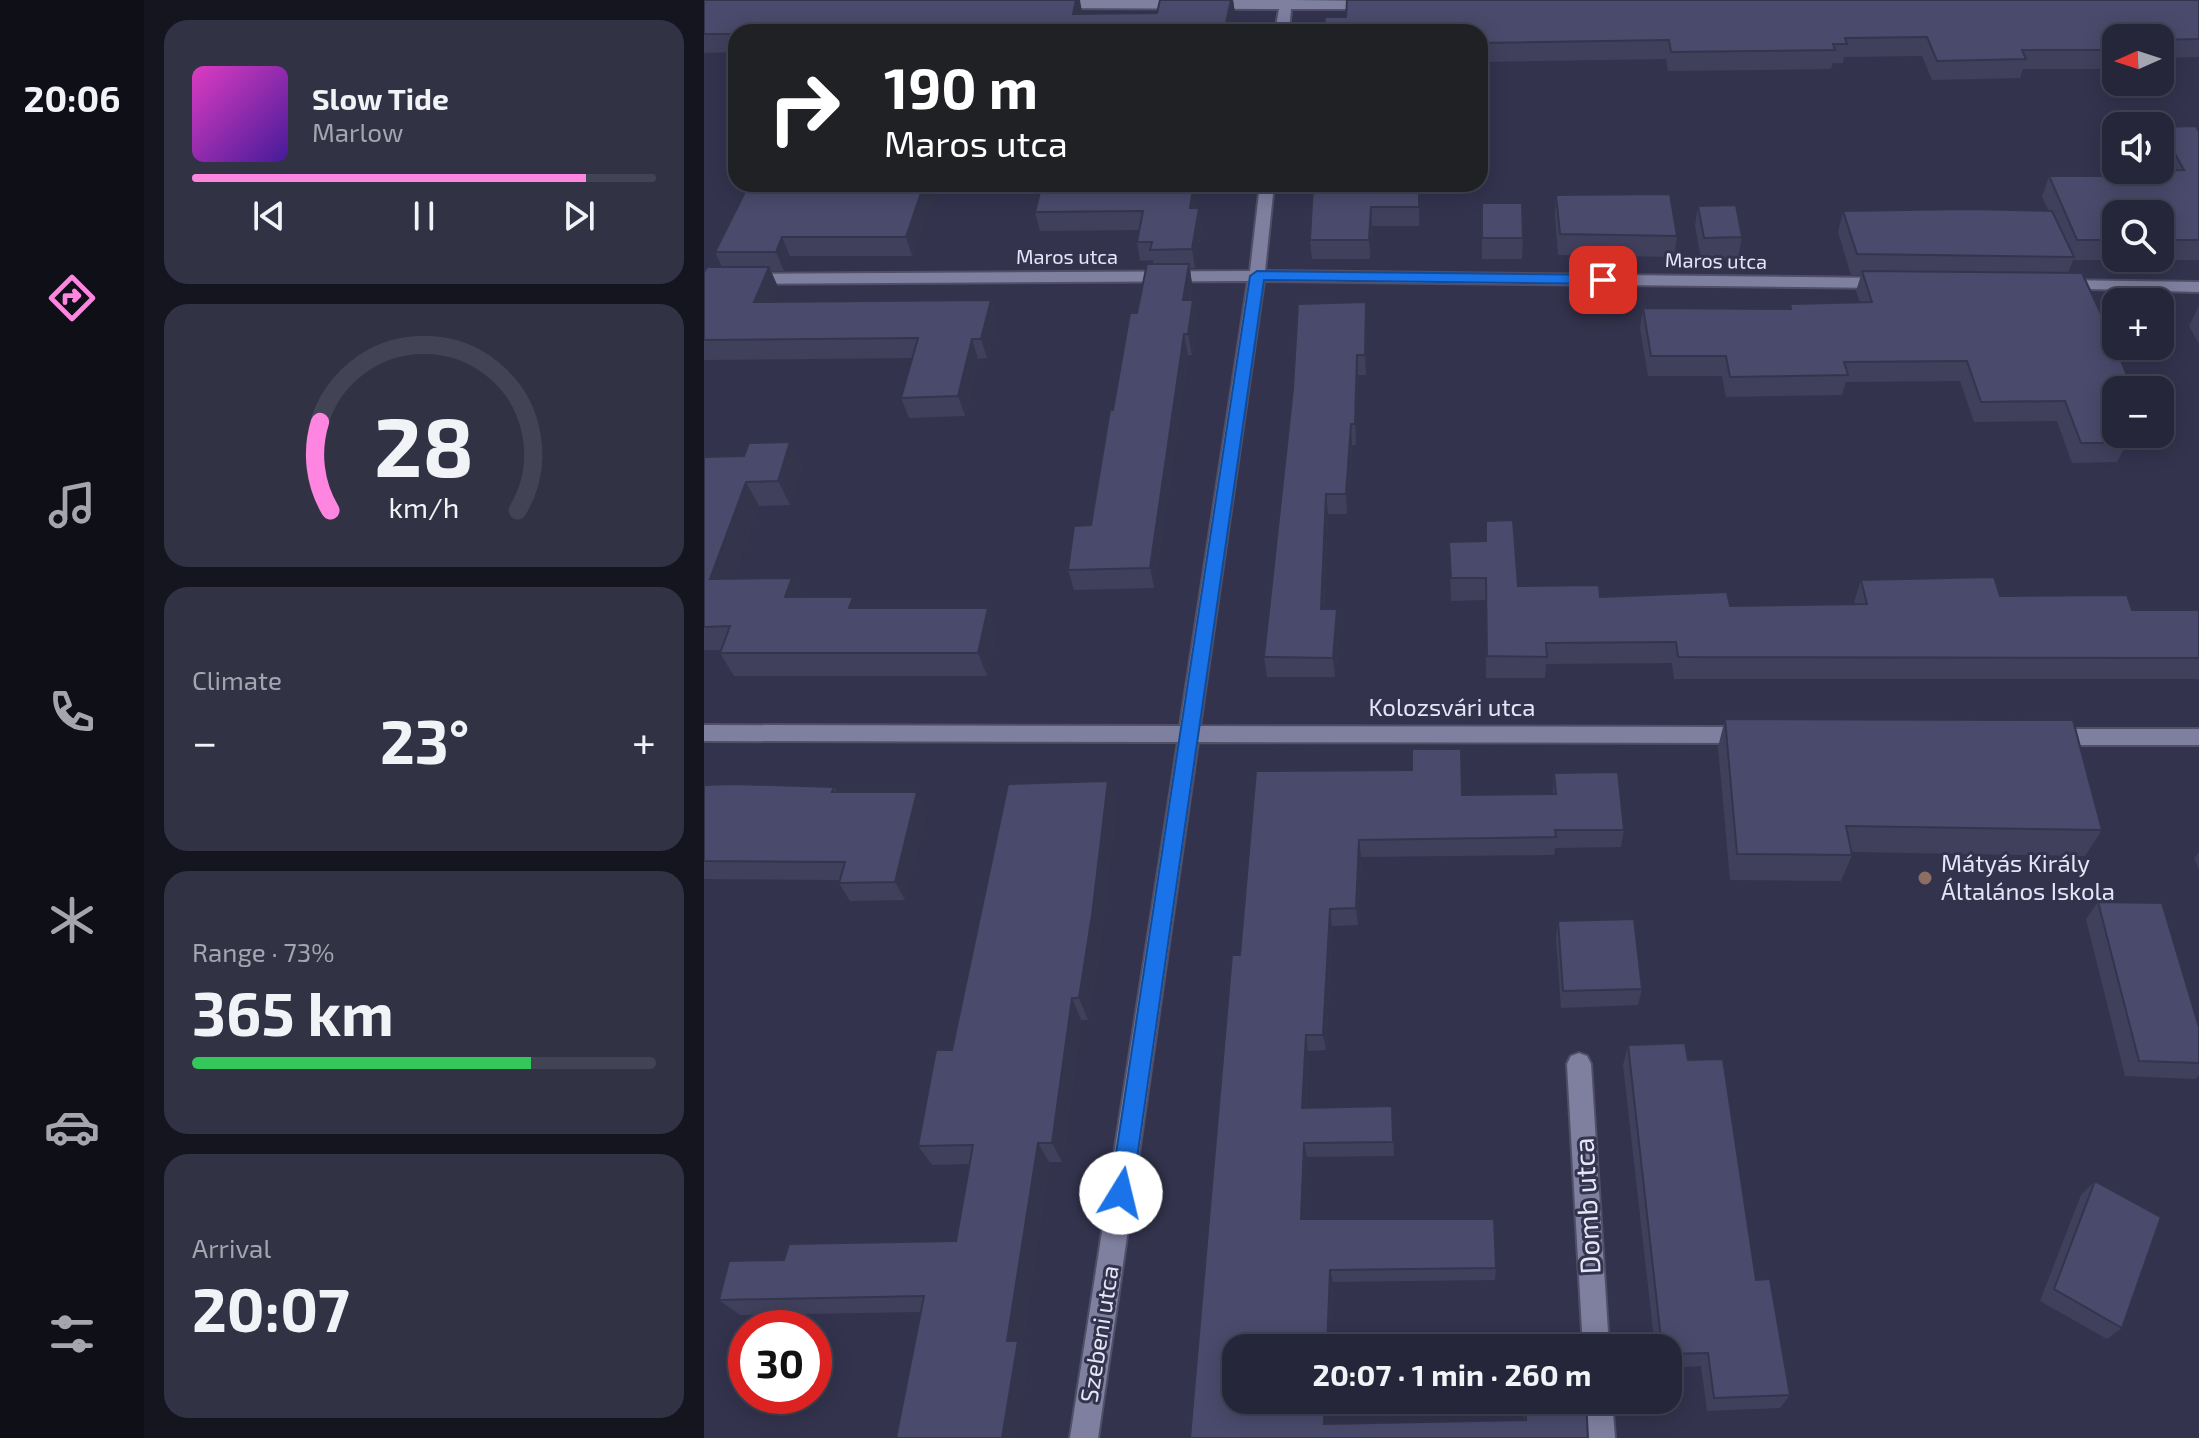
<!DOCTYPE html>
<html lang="en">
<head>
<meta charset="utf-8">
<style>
	body { margin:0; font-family:"Exo 2",sans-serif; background:#323245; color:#f1f3f6; height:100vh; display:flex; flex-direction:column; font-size:30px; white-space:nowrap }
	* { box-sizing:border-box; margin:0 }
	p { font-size:26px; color:#a4a5af }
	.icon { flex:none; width:44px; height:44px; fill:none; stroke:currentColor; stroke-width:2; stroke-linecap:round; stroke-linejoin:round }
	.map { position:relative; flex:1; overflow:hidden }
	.sheet { display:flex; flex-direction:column; gap:20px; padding:20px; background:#151520; width:560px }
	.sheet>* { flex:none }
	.top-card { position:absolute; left:24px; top:24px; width:760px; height:168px; border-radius:24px; box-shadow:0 4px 20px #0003,0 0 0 2px #424354; background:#202124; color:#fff; overflow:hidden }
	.needle { width:52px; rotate:267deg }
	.fabs { position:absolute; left:1398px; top:24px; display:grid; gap:16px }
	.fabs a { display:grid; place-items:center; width:72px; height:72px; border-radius:16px; background:#26263a; box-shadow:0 4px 20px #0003,0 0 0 2px #424354; font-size:40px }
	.speed { position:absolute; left:24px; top:1310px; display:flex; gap:16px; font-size:40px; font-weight:700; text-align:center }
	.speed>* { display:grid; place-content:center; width:104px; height:104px; border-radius:50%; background:#26263a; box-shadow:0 4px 20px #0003,0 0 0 2px #424354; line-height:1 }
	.speed .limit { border:12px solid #d22; background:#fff; color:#111 }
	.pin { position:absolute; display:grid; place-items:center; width:68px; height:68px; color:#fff; margin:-34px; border-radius:16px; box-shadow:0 4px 12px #0006 }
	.me { position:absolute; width:88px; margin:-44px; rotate:9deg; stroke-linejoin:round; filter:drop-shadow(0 0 6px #0008) }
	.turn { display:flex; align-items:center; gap:28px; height:168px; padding:0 24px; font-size:36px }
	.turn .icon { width:104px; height:104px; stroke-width:2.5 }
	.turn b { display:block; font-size:56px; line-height:68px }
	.big { font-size:60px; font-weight:700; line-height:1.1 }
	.sheet .tile { flex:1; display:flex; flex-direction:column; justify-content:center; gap:12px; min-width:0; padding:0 28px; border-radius:24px; background:#323245 }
	.sheet .dial { align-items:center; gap:0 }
	.dial svg { height:208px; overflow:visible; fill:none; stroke:#424354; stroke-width:7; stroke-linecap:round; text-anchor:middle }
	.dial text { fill:#f1f3f6; stroke:none }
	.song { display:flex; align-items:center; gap:24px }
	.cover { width:96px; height:96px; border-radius:12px; background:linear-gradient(135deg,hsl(310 70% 55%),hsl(260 70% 35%)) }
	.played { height:8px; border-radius:4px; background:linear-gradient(90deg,#fe85e0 85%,#424354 85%) }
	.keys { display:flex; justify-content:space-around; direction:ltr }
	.heat { display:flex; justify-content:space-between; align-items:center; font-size:44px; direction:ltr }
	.charge { height:12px; border-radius:6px; background:linear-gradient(90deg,#34c759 73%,#424354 0) }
	.trip { position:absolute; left:518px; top:1334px; width:460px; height:80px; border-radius:24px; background:#26263a; box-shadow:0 4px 20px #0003,0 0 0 2px #424354; font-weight:700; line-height:80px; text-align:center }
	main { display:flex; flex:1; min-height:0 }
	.tab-bar { display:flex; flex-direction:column; width:144px; justify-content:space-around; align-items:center; background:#0f0f17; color:#a4a5af }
	.tab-bar .icon { width:56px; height:56px }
	.tab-bar .current { color:#fe85e0 }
	.tab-bar b { font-size:36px; color:#f1f3f6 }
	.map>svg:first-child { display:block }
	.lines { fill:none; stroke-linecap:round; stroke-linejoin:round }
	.street-casing { stroke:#504f67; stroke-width:4 }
	.street { fill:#7f80a0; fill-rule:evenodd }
	.wall { fill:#40405d; fill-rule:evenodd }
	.shaded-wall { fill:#34344c }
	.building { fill:#4a4a6c; stroke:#34344c; stroke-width:2 }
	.route { fill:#1a73e8; stroke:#114b97; stroke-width:2 }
	.education-dot { fill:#8d6e63; stroke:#33334e; stroke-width:3 }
	.labels { text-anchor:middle; stroke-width:6; stroke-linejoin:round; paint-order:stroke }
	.far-street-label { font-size:20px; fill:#e5e5f8; stroke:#33334e }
	.street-label { font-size:24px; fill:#e5e5f8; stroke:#33334e }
	.poi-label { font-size:24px; fill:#e5e5f8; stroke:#33334e; text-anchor:start }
	.near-street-label { font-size:28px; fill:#e5e5f8; stroke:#33334e }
</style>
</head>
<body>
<main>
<nav class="tab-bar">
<b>20:06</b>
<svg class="icon current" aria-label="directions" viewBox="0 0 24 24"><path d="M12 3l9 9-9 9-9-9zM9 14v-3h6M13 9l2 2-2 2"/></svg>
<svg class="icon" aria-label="music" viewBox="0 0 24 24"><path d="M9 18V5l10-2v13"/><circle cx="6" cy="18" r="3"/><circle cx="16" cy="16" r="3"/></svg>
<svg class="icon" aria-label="phone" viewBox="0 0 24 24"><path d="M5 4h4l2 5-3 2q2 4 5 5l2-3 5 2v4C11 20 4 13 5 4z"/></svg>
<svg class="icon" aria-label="climate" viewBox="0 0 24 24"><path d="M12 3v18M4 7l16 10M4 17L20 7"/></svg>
<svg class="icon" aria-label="car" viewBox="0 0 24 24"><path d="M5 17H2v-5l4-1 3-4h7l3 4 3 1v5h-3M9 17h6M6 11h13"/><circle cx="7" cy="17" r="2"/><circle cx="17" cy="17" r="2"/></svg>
<svg class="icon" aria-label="filters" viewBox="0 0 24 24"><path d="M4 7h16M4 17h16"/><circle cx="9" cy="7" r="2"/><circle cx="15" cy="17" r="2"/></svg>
</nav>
<section class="sheet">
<div class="tile">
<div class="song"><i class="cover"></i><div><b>Slow Tide</b><p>Marlow</p></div></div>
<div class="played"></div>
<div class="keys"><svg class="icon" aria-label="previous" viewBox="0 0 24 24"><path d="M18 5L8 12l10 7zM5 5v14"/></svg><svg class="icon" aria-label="pause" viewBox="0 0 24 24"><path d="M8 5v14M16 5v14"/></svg><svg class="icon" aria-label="next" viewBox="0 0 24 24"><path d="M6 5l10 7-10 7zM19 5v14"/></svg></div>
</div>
<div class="tile dial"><svg viewBox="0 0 100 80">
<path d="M14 69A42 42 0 1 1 86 69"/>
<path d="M14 69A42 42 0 0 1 10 35" stroke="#fe85e0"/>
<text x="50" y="56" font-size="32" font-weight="700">28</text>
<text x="50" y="72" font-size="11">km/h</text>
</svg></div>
<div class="tile"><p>Climate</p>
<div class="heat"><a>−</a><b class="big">23°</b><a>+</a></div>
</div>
<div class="tile"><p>Range · 73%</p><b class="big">365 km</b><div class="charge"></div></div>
<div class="tile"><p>Arrival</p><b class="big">20:07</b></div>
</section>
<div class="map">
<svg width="1495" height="1438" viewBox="0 0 1495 1438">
	<rect width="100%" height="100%" fill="#33334e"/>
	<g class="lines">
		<g class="street-casing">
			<path id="street" d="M588 0 668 1 674 5 668 9H587L585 32H571L575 9 352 8 346 4 352 0Z
				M556 184H570L561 271 1180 278 1188 283 1180 288 560 281 496 726 1044 727 1051 729 1054 735 1051 741 1044 743 494 742 394 1438H366L474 742 0 741V725L476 726 544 281 0 284V274L546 271Z
				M1356 280 1495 282V292L1350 288 1348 285Z
				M1348 729H1495V745H1348L1341 743 1338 737 1341 731Z
				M875 1053 883 1056 887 1064 905 1348H879L863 1064 867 1056Z
				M882 1400H908L911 1438H883Z"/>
		</g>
		<use href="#street" class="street"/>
	</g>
	<path class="wall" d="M0 0 378 12 377 14 453 13 456 0H529L531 13 32 32V52L0 53Z
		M1495 0V57L1456 58V38H1412V64H1410L1409 69H1319L1316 78 1228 80 1218 56 1140 57 1139 63H1129L1127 69 964 71 962 59 776 62V32Z
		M1456 127 1495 132V260H1369L1364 273 1412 390V434H1433L1431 440H1422L1423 443 1413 462 1368 463 1353 421 1270 422 1256 381 1142 382 1138 395 1022 397 1018 376H944L936 328 939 308 1085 309 1086 304 1156 303 1152 291 1157 275H1147L1134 232 1139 211 1344 210 1338 197 1345 176H1416L1418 171 1460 170 1456 164ZM1412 214H1456V258H1412Z
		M45 184H233L208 256H86L80 271H67L74 287 67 302 287 300 293 320 283 358 274 359 261 416 205 418 197 398 209 358 0 360V272L18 267 11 252Z
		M609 184H715V226H668L666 259H608L606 240Z
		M852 195 973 236 970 257 854 255 851 215Z
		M778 203 819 238 818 259H778Z
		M994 206 1038 237 1034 258H997L991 226Z
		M492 208 498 227 491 268H486L488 284 486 300H489L493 320 488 355H484L450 588 370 590 364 570 387 525 409 410 433 313 449 264V260L436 261 433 242 435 230 336 231 331 212Z
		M662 302 663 323 662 375H654L652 445H648L643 514H624L620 609 635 629 631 677H563L560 657Z
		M1495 306V344L1485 326Z
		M0 457 98 466 86 505 55 506 29 578H88L98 597H149L154 608 292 631 283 676H30L16 653 17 650H0Z
		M782 521 814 586 896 597 1026 606 1151 604 1150 602 1157 580 1428 610H1495V679H970L968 663 842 664 841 678H782V600L747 601 745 542 781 541Z
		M1021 719 1398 830 1381 856 1147 852 1148 855 1137 881 1026 880 1014 747Z
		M552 771 758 795 849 794 850 773 920 830 917 847 851 848 850 855 657 857 654 925 628 926 622 1050 604 1051 602 1108 688 1106 690 1156 603 1157 600 1219 792 1268 791 1280 629 1282 623 1424 820 1420 819 1400H882L884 1438H486L536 955Z
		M404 781 412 805 397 938 384 1020H377L358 1162H345L318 1346 326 1356 217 1312 36 1315 15 1300 80 1260 252 1241 266 1164 228 1165 214 1146 248 1050Z
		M0 785 130 787 133 792 223 811 201 900 146 901 135 883 136 880 0 879Z
		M1495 852V870L1490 858Z
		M1394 902 1495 1027V1075L1491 1079 1421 1076 1382 919Z
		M854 921 938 989 934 1005 857 1008 852 938Z
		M924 1045 984 1060 1052 1280 1086 1395 1076 1408 1003 1411 997 1366 964 1368V1348H951L919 1065Z
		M1391 1181 1418 1328 1403 1339 1336 1301 1377 1195Z"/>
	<path class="shaded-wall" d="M372 0H376L378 12 372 32 369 14Z
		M527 0H529L531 13 526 32H520Z
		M220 184H233L208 256 202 237Z
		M490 184H496L489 227 486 208Z
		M667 207 668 226 666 259 665 240Z
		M495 208 498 227 491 268 488 249Z
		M78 237 86 256 80 271 72 252Z
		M485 264 488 284 482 320 479 300Z
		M65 267 74 287 59 322 50 302Z
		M287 300 293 320 283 358 277 339Z
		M489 300 493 320 488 355 484 334Z
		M662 302 663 323 662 375 661 355Z
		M480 334 484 355 450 588 446 568Z
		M268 339 274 359 261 416 254 396Z
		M653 355 654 375 652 445 651 424Z
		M647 424 648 445 643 514 642 494Z
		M86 442 98 466 86 505 74 481Z
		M42 482 55 506 20 602 6 579Z
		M622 494 624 514 619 629 617 609Z
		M88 578 100 601 81 597Z
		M149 597 160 620 145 608Z
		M284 608 292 631 283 676 274 653Z
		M633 609 635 629 631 677 629 658Z
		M404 781 412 805 397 938 384 1020 375 998Z
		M213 792 223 811 201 900 191 882Z
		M655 840 657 857 654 925 652 908Z
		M626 909 628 926 622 1050 619 1035Z
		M368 998 377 1020 358 1162 348 1143Z
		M602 1035 604 1051 601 1122 598 1108Z
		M334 1143 345 1162 318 1346 326 1356 314 1438H298L303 1341Z
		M600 1143 603 1157 600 1232 597 1219Z
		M626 1270 629 1282 626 1348H623Z
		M621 1400H624L622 1434 620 1424Z"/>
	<path class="building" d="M0 0H372L369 14 453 13 456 0H527L520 32H32V34H0Z
		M643 0H1495V39L1456 40V38H1412V50H1318L1322 59 1233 61 1223 37 1141 38 1143 44H1129L1131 50 967 52 965 40 776 43V32H619L621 17H642Z
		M1492 126 1495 132V240H1456V214H1412V240H1373L1345 176H1421L1418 171 1480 170 1456 127Z
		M45 184H220L202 237H78L72 252H11Z
		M338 184H490L486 208H495L488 249 446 250 448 242H433L439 211 331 212Z
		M609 184H715V207H667L665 240H606Z
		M966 194 973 236 856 234 852 195Z
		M778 203H818L819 238H778Z
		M1032 205 1038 237 1000 238 994 206Z
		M1265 209 1348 211 1370 257 1153 254 1139 211Z
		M443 264H485L479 300H489L484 334H480L446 568 364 570 370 526 387 525 406 410H409L426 313H433Z
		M3 267H65L50 302 287 300 277 339H268L254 396 197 398 214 338 0 340V272Z
		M1158 271 1378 273 1405 331 1429 390H1412V434H1420L1423 443H1377L1361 401 1277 402 1263 361 1140 362 1144 375 1026 377 1022 356H947L939 308 1087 309 1086 304 1168 302Z
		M662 302 661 355H653L651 424H647L642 494H622L617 609H633L629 658 560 657 589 389 594 304Z
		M86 442 74 481 42 482 6 579 88 578 81 597H149L145 608H284L274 653H16L26 626 0 627V457L40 456 45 443Z
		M809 520 814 586 895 585 896 597 1023 592 1026 606 1163 604 1157 580 1290 577 1296 596 1423 595 1428 610H1495V658L974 657 972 642 842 643 843 657 783 656 782 578H747L745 542 782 541V521Z
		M1021 719 1369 720 1398 830 1142 826 1148 855 1033 854Z
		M708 749H757L758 795 852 794 850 773 914 772 920 830H851L852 837 655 840 652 908 626 909 619 1035H602L598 1108 688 1106 689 1142 600 1143 597 1219H790L792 1268 626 1270 623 1348H532V1400H621L620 1424 822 1420 821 1400H882L884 1438H486L528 955H536L552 771 708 770Z
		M404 781 388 915 375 998H368L348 1143H334L303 1341H314L298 1438H192L220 1296 15 1300 25 1261 80 1260 85 1244 252 1241 269 1145 214 1146 232 1050H248L304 784Z
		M29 784 130 787 128 792H213L191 882 135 883 141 862 0 861V785Z
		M1394 902 1458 903 1495 1027V1063L1435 1061Z
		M930 919 938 989 859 991 854 921Z
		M981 1043 984 1060 1019 1059 1052 1280 1066 1279 1086 1395 1010 1398 1004 1353 964 1354V1348H958L924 1045Z
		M1391 1181 1457 1217 1418 1328 1350 1289Z"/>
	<path class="route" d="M553 271 899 275 906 280 899 284 560 280 428 1193 425 1200 417 1204 409 1200 406 1193 546 276Z"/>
	<circle class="education-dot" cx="1221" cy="878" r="8"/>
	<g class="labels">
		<g class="far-street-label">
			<text x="363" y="264">Maros utca</text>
			<text transform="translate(1012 261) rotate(1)" y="7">Maros utca</text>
		</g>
		<g class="street-label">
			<text x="748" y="716">Kolozsvári utca</text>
			<text transform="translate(396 1334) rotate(-81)" y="8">Szebeni utca</text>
		</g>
		<g class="poi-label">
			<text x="1237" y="872">Mátyás Király<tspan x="1237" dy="28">Általános Iskola</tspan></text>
		</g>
		<g class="near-street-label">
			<text transform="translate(883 1206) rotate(-93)" y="10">Domb utca</text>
		</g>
	</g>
</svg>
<div class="fabs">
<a><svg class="needle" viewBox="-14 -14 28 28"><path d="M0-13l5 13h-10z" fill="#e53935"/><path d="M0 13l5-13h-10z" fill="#a4a5af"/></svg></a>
<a><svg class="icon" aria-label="sound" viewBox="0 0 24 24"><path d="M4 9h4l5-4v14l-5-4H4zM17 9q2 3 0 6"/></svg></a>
<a><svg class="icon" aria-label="search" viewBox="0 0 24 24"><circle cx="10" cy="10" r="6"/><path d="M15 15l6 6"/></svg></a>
<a>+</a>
<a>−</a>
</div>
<div class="speed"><div class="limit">30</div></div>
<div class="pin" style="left:899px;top:280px;background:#d93025"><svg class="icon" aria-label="arrive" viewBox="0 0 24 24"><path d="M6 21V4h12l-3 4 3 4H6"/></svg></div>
<svg class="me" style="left:417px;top:1193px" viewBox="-20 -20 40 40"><circle r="19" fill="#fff"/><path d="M0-13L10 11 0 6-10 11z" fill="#1a73e8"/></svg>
<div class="trip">20:07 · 1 min · 260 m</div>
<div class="top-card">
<div class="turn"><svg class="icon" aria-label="right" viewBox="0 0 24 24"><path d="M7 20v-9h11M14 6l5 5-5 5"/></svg><div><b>190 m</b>Maros utca</div></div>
</div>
</div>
</main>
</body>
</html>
